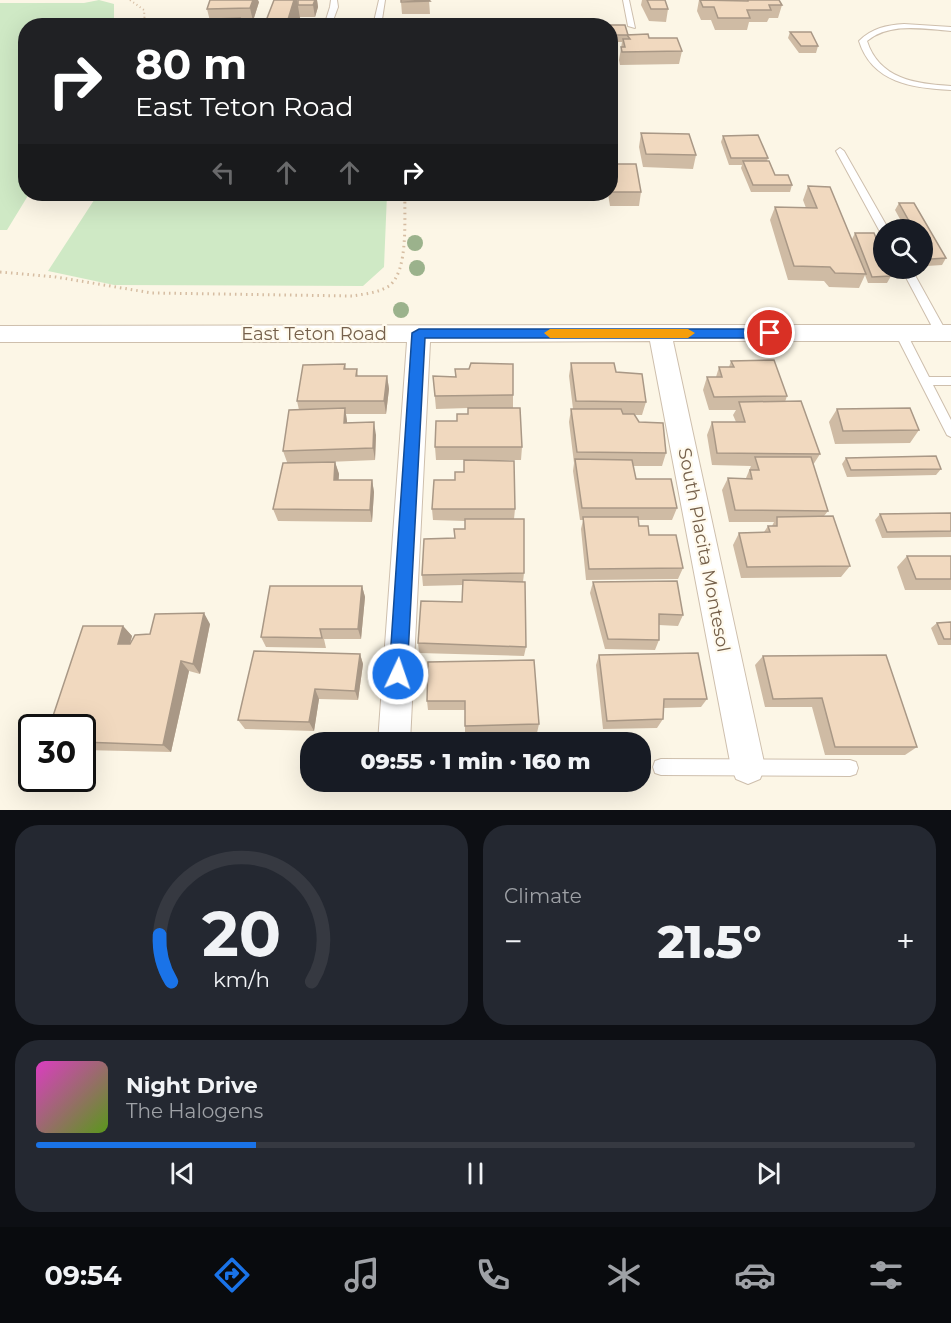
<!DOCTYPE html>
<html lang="en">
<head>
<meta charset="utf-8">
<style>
	body { margin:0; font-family:Montserrat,sans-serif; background:#242831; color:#f1f3f6; height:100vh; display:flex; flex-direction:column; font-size:22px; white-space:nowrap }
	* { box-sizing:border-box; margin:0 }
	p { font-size:20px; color:#9ea1a6 }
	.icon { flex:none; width:33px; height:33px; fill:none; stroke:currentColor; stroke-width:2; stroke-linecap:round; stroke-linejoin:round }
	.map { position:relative; height:810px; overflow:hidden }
	.details { display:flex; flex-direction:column; gap:15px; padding:15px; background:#0d0f14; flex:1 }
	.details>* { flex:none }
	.hud { position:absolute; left:18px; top:18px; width:600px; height:183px; border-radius:24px; box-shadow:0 6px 24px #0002; background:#202124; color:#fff; overflow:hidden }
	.controls { position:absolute; left:873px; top:219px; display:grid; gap:12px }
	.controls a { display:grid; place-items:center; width:60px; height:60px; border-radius:50%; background:#171b24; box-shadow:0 6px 24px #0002; font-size:30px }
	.speed { position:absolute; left:18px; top:714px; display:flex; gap:12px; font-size:30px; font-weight:700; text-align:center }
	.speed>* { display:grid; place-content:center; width:78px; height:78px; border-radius:50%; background:#171b24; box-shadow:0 6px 24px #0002; line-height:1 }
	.speed .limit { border:3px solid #111; border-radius:9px; background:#fff; color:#111 }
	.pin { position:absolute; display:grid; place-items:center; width:51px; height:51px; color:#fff; margin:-26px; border:3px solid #fff; border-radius:50%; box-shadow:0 2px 6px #0007 }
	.me { position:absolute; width:66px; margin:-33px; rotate:3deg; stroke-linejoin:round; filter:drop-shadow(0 0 4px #0008) }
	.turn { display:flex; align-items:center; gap:21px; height:126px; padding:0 18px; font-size:27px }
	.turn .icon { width:78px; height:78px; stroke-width:2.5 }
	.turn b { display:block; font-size:42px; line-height:51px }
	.lanes { display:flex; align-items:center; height:57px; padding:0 18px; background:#0003; justify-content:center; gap:30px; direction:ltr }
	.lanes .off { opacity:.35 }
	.big { font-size:45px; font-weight:800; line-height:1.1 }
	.details .card { flex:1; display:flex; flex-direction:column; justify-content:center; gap:9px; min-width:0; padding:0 21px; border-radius:24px; background:#242831 }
	.details .dial { align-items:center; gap:0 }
	.dial svg { height:156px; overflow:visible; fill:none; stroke:#363941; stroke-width:7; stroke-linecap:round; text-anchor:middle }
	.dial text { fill:#f1f3f6; stroke:none }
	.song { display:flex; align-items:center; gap:18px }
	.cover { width:72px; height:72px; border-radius:9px; background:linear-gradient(135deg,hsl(310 70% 55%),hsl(90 70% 35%)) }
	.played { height:6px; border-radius:3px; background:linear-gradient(90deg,#1a73e8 25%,#363941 25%) }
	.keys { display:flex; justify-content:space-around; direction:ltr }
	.heat { display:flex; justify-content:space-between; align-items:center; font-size:33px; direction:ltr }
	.details .tiles { flex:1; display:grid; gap:15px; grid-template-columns:1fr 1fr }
	.card:last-child { grid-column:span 2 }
	.trip { position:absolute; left:300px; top:732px; width:351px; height:60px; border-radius:24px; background:#171b24; box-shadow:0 6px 24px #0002; font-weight:800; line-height:60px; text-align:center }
	.menu { display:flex; height:96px; justify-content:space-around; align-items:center; background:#090b0e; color:#9ea1a6 }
	.menu .icon { width:42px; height:42px }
	.menu .current { color:#1a73e8 }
	.menu b { font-size:27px; color:#f1f3f6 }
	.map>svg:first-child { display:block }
	.green { fill:#cfe9c5 }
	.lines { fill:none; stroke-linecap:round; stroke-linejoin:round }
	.service-casing { stroke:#cebfad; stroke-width:2 }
	.minor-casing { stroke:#cebfad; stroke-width:2 }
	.path-far1 { stroke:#d6bda2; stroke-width:2; stroke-dasharray:1 3; stroke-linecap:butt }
	.path { stroke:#d6bda2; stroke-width:3; stroke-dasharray:1.5 4; stroke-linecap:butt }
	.service { fill:#fff; fill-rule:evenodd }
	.minor { fill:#fff; fill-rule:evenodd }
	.tree { fill:#9bb28c }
	.wall { fill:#cfbba4 }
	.shaded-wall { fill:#a99886 }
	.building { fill:#f1d9bf; stroke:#a99886; stroke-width:1.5 }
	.route { fill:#1a73e8; stroke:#114b97; stroke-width:1.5 }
	.slow { fill:#f59e0b }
	.labels { text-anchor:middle; stroke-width:4.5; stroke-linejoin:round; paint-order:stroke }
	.street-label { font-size:18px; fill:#75604b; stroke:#fffaed }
</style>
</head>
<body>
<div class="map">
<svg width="951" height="810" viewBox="0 0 951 810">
	<rect width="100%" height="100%" fill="#fcf6e6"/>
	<path class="green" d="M99 0 114 4V25L26 26V194H29L7 230H0V3H84Z
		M98 194H387L384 267 363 286 114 285 48 271Z"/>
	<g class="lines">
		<g class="service-casing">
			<path id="service" d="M331 0H337L338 7 331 26H324L330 7Z
				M379 0H385L381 26H373Z
				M623 0H629L635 28 628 26Z
				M904 24 951 27V31C923 29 890 22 867 41 879 79 916 84 951 86V90C913 88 872 83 859 41 872 28 887 25 904 24Z
				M840 148 844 151 889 230H884V233L879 230 836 151Z
				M901 268H911L947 333 945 336H937Z
				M901 329 905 330 929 377H951V385H933L951 420V437L947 435 895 333Z
				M661 759 850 760 856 762 858 768 856 774 850 776 661 775 655 773 653 767 655 761Z"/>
		</g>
		<g class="minor-casing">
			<path id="minor" d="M660 325H951V341H673L765 767 760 779 748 784 736 779 731 767 650 341 430 342 410 742H378L407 342H0V326Z"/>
		</g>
		<path class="path-far1" d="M130 0 144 10 145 26"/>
		<path class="path" d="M0 272 56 277 152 293 352 296C364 294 378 293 389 286 409 271 404 217 405 194"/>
		<use href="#service" class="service"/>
		<use href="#minor" class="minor"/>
	</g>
	<g class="tree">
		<circle cx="415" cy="243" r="8"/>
		<circle cx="417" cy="268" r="8"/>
		<circle cx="401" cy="310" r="8"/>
	</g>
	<path class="wall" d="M274 0H317L318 7 315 17H300L301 24Z
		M429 0 430 14H402L401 2Z
		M642 0H665L668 9 666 22 649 21 641 5Z
		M699 0H779L782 5 778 18H769L767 22H749L747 30H715L711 20H701L697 11Z
		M259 2 253 21H241L242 25 210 21 207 9Z
		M610 26 628 35 649 38 682 51 679 64 620 65 619 60 622 42H610Z
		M790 32 818 46 816 53H799L788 38Z
		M641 133 696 155 693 169 643 167 639 147Z
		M723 136 768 158 767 161 775 175 792 185 790 192H751L741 168 742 165H729L721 142Z
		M610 139 617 156 616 164 641 192 639 206H610L608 194H610Z
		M808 186 852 239 855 233 891 276 887 283H868L865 275 859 288 829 287 824 281 788 280 770 220 775 207 806 208 803 200Z
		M899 203H914L946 258 942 265 927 266 922 258V230H906L895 210Z
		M731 361 787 396 785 402 820 454 813 465 828 511 824 516 850 566 841 577 741 578 733 545 739 533 764 532 768 526H772L774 522H729L722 490 728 478H746L751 466 712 465 707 435 712 422H736L733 415 736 410H709L703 390 707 377H716L719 367H729Z
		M571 363 616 372 646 402 642 415H635L639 422 666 453 662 466H633L636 479 677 508 672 520H638L639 526 683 568 678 579 586 580 581 529 583 520H580L573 471 574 463 569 422 571 409H573L569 376Z
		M345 364 346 369H357L358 376H387L389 389 386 414H346L347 423 376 435 375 460 328 462H335L339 474 338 480H372L374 492 372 522 278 521 273 509 287 462 283 451 299 410 297 401Z
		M455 369 513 395V408H477L522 447 521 460H436L435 447 457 421 468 414V408L436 409 433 376 456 377Z
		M837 409 919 430 910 443 835 444 829 422Z
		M846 458 941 469 936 475 847 477 842 464Z
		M432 509H515L514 519 524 573 523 582 526 647 524 656 419 653 418 643 462 602 463 585 423 586 422 575 455 538 454 529H465V521L433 520Z
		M951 513V537L882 538 875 520 880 514Z
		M907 556H951V590H905L897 567Z
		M593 582 683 615 678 626 659 625V640L655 650 605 649 590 593Z
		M362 586 365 597 361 639H324L326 648 266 647 261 637Z
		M951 622V645H938L931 628 937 623Z
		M210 624 200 674 189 671 171 752 82 750V728L123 626 132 636 130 644 150 634Z
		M360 654 363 664 358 700 319 699 314 731 245 729 238 720Z
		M599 655 707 699 701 707 663 708V719L657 728 603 729 596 665Z
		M763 656 917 747 905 755H825L812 707H765L755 665Z
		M428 662 539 724 537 733 465 734V710H428L427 701Z"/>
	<path class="shaded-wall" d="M253 0H258L259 2 253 21 250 8Z
		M294 0H297L301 24 300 26H286Z
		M315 0H317L318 7 315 17 313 5Z
		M240 18 242 26H237Z
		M387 376 389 389 386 414 384 401Z
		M345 408 347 421 346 436 344 423Z
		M374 422 376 435 375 460 373 448Z
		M335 462 339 474 338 493 334 480Z
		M372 480 374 492 372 522 370 510Z
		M362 586 365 597 361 639 358 629Z
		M204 613 210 624 200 674 193 664Z
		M123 626 132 636 127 654 118 644Z
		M360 654 363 664 358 700 355 691Z
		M181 661 189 671 171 752 163 745Z
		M315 689 319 699 314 731 309 722Z"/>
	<path class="building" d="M210 0H253L250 8 207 9Z
		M274 0H294L286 26H264Z
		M298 0H315L313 5H298Z
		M401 0H429L430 1 401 2Z
		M647 0H665L668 9H651Z
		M700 0 748 1V0H779L782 5H769L771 10H747L750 18H718L714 7H703Z
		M240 18 237 26H211L215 19Z
		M607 25H625L628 35H610V26Z
		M790 32H811L818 46H801Z
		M648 34 649 38H677L682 51 622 52 621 47H625L623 39H630L627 35Z
		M641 133 689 134 696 155 646 154Z
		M758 135 768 158H731L723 136Z
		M610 139H614L617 156H610Z
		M743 161H769L775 175H788L792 185H753Z
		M610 164H636L641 192H612L610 184Z
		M808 186 830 187 866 274 835 273 830 267 794 266 775 207 817 208Z
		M899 203H914L946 258 931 259 922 245V230H914Z
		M855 233H874L884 257V268H888L891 276 872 277Z
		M774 360 787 396 714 397 707 377H722L719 367H734L731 361Z
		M471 363 513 364V395L435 396 433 376 456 377 455 369H469Z
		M571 363H614L616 372 642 374 646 402 576 401Z
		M345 364 344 369H357L356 376H387L384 401H297L303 365Z
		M801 401 820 454 717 453 712 422H745L739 402Z
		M345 408 344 423 374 422 373 448 283 451 289 410Z
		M468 408H520L522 447H435L436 421H457V414H468Z
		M910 408 919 430 843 431 837 409Z
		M571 409H621L623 414H634L639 422 663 423 666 453 577 452Z
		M936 456 941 469 851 470 846 458Z
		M755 457H811L828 511 735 510 728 478 752 479 750 470H759Z
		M575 459 632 460 636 479H671L677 508H582Z
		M464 460 514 461 515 509H432L434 480H455V472H464Z
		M335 462 334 480H372L370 510 273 509 283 463Z
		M951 513V531L887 532 880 514Z
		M833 516 850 566 747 567 739 533 770 532 768 526H777V517Z
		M583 517H638L639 526H648L649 535H676L683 568 589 569Z
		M465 519H524V573L422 575 424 539 455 538 454 529H465Z
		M907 556H951V579H916Z
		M463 580 525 582 526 647 418 643 421 601 462 602Z
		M677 581 683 615 659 614V640L608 639 593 582Z
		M270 586H362L358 629H320L322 638 261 637Z
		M204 613 193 664 181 661 163 745 82 742V728H49L83 626H123L118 644H130L135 635 150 634 155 614Z
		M951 622V639H944L937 623Z
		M254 651 360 654 355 691 315 689 309 722 238 720Z
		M698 653 707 699H664L663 719 607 721 599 655Z
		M886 655 917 747H835L822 698 773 699 763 656Z
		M534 660 539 724 465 726V701H427L428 662Z"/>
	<path class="route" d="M419 329H770L776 333 770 338H425L407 674 404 681 398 683 392 681 389 674 412 333Z"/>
	<path class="slow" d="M550 329H688L695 333 688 338H550L544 333Z"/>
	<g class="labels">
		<g class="street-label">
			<text x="314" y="340">East Teton Road</text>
			<text transform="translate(704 550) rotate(79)" y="6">South Placita Montesol</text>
		</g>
	</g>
</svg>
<div class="controls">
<a><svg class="icon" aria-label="search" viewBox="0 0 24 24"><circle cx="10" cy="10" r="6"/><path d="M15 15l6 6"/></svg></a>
</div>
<div class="speed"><div class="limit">30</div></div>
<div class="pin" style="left:770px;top:333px;background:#d93025"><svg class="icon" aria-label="arrive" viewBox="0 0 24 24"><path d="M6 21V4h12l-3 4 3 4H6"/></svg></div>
<svg class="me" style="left:398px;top:674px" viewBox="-20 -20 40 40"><circle r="17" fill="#1a73e8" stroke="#fff" stroke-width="3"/><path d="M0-11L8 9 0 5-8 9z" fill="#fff"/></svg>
<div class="trip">09:55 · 1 min · 160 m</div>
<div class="hud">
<div class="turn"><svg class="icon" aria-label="right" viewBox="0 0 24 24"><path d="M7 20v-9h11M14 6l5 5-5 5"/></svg><div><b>80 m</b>East Teton Road</div></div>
<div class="lanes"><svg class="icon off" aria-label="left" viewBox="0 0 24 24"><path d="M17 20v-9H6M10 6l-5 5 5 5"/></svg><svg class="icon off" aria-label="ahead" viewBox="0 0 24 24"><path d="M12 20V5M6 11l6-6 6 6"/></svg><svg class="icon off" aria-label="ahead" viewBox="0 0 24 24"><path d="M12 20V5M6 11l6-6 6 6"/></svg><svg class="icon" aria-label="right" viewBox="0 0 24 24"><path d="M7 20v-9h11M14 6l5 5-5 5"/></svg></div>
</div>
</div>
<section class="details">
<div class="tiles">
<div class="card dial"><svg viewBox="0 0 100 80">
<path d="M14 69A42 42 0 1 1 86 69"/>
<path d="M14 69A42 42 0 0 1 8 45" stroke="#1a73e8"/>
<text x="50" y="56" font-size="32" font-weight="700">20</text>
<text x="50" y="72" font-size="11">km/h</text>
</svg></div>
<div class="card"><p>Climate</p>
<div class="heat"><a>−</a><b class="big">21.5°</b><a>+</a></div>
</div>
<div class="card">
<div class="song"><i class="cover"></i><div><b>Night Drive</b><p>The Halogens</p></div></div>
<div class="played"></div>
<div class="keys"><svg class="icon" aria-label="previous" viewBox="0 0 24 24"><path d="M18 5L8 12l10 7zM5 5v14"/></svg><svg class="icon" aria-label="pause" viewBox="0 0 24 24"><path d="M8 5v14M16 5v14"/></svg><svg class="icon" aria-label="next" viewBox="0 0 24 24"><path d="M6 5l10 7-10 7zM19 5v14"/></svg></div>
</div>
</div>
</section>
<nav class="menu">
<b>09:54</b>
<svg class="icon current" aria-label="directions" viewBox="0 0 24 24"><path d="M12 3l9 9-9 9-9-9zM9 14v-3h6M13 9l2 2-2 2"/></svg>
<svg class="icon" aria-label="music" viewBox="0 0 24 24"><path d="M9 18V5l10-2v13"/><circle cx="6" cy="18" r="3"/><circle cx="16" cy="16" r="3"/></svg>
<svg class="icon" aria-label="phone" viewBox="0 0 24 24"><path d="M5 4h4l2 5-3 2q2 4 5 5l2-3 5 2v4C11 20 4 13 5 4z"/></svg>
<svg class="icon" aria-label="climate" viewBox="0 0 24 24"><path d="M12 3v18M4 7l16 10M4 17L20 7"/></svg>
<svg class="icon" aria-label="car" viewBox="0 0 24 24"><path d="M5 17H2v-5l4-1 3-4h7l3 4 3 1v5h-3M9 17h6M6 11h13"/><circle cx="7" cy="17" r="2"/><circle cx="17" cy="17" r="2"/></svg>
<svg class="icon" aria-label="filters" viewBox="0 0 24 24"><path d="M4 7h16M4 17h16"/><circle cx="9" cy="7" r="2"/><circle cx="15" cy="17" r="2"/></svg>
</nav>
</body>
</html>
